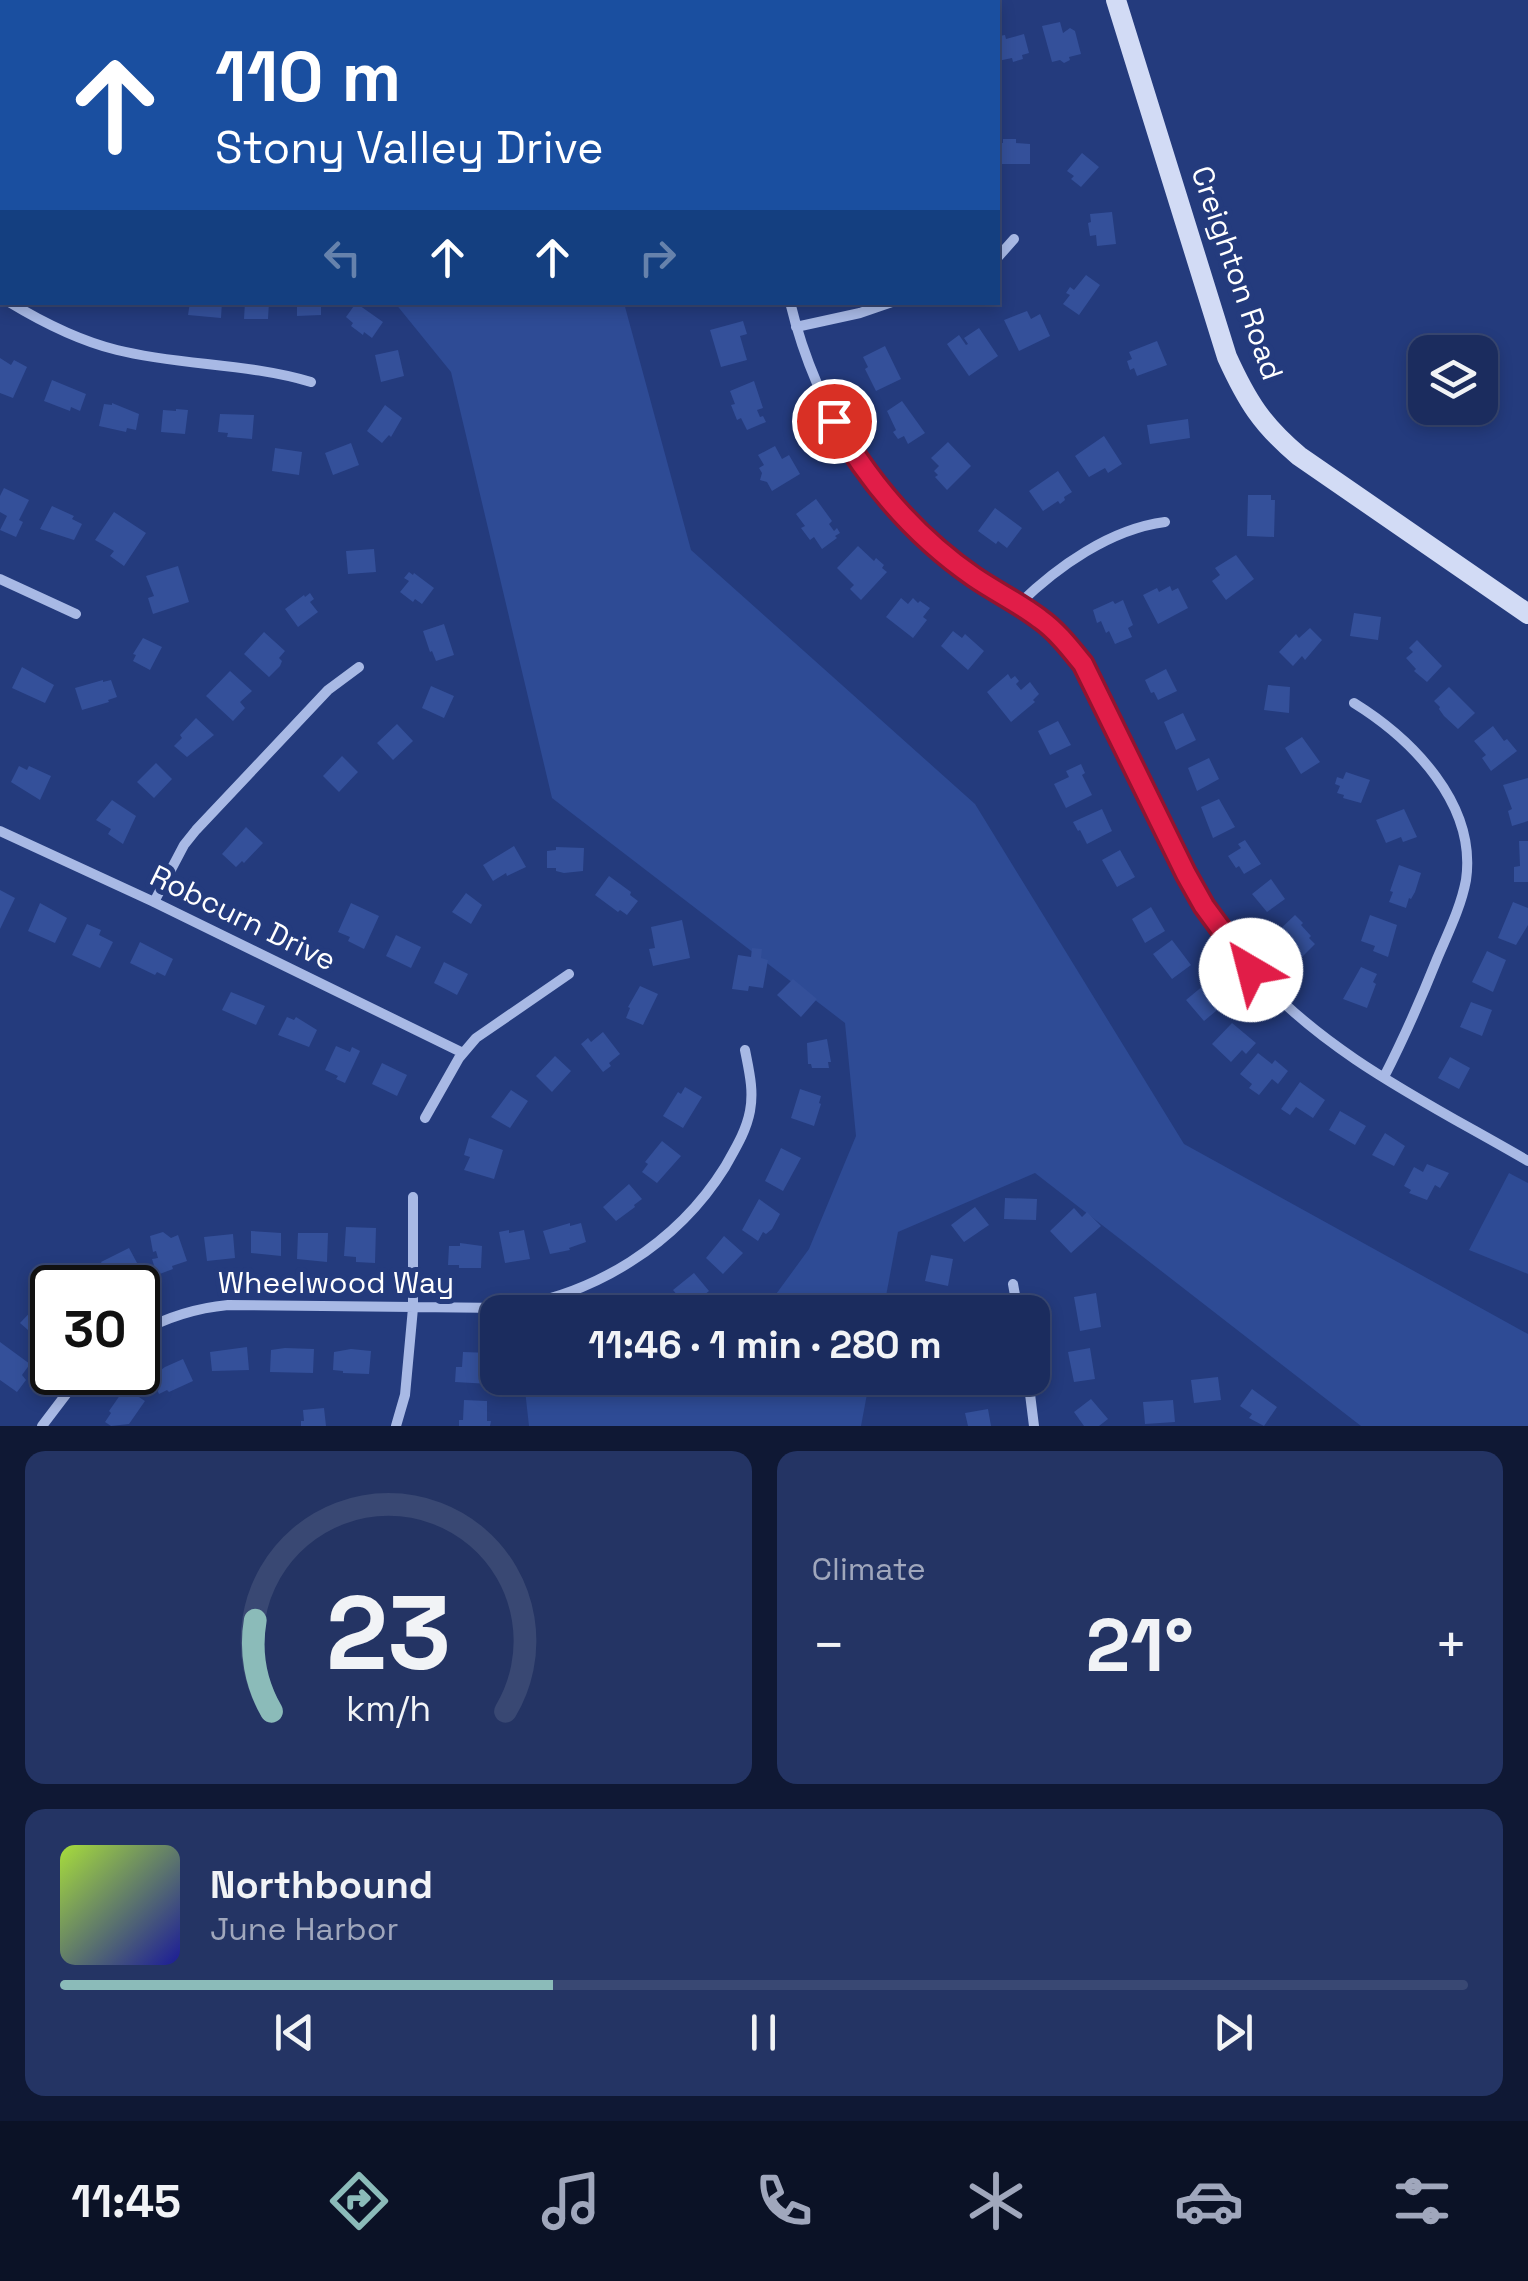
<!DOCTYPE html>
<html lang="en">
<head>
<meta charset="utf-8">
<style>
	body { margin:0; font-family:"Space Grotesk",sans-serif; background:#243464; color:#f1f3f6; height:100vh; display:flex; flex-direction:column; font-size:38px; white-space:nowrap }
	* { box-sizing:border-box; margin:0 }
	p { font-size:32px; color:#a0a7bc }
	.icon { flex:none; width:55px; height:55px; fill:none; stroke:currentColor; stroke-width:2; stroke-linecap:round; stroke-linejoin:round }
	.map { position:relative; height:1426px; overflow:hidden }
	.drawer { display:flex; flex-direction:column; gap:25px; padding:25px; background:#0f1834; flex:1 }
	.drawer>* { flex:none }
	.banner { position:absolute; left:0px; top:0px; width:1000px; height:305px; box-shadow:0 5px 15px #0003,0 0 0 2px #394873; background:#1a4fa0; color:#fff; overflow:hidden }
	.fabs { position:absolute; left:1408px; top:335px; display:grid; gap:20px }
	.fabs a { display:grid; place-items:center; width:90px; height:90px; border-radius:20px; background:#1b2c5e; box-shadow:0 5px 15px #0003,0 0 0 2px #394873; font-size:50px }
	.speed { position:absolute; left:30px; top:1265px; display:flex; gap:20px; font-size:50px; font-weight:700; text-align:center }
	.speed>* { display:grid; place-content:center; width:130px; height:130px; border-radius:50%; background:#1b2c5e; box-shadow:0 5px 15px #0003,0 0 0 2px #394873; line-height:1 }
	.speed .limit { border:5px solid #111; border-radius:15px; background:#fff; color:#111 }
	.pin { position:absolute; display:grid; place-items:center; width:85px; height:85px; color:#fff; margin:-42px; border:5px solid #fff; border-radius:50%; box-shadow:0 2px 10px #0007 }
	.me { position:absolute; width:110px; margin:-55px; rotate:323deg; stroke-linejoin:round; filter:drop-shadow(0 0 8px #0008) }
	.turn { display:flex; align-items:center; gap:35px; height:210px; padding:0 50px; font-size:45px }
	.turn .icon { width:130px; height:130px; stroke-width:2.5 }
	.turn b { display:block; font-size:70px; line-height:85px }
	.lanes { display:flex; align-items:center; height:95px; padding:0 50px; background:#0003; justify-content:center; gap:50px; direction:ltr }
	.lanes .off { opacity:.35 }
	.big { font-size:75px; font-weight:700; line-height:1.1 }
	.drawer .widget { flex:1; display:flex; flex-direction:column; justify-content:center; gap:15px; min-width:0; padding:0 35px; border-radius:20px; background:#243464 }
	.drawer .dial { align-items:center; gap:0 }
	.dial svg { height:260px; overflow:visible; fill:none; stroke:#394873; stroke-width:7; stroke-linecap:round; text-anchor:middle }
	.dial text { fill:#f1f3f6; stroke:none }
	.song { display:flex; align-items:center; gap:30px }
	.cover { width:120px; height:120px; border-radius:15px; background:linear-gradient(135deg,hsl(80 70% 55%),hsl(240 70% 35%)) }
	.played { height:10px; border-radius:5px; background:linear-gradient(90deg,#8bbbb9 35%,#394873 35%) }
	.keys { display:flex; justify-content:space-around; direction:ltr }
	.heat { display:flex; justify-content:space-between; align-items:center; font-size:55px; direction:ltr }
	.drawer .tiles { flex:1; display:grid; gap:25px; grid-template-columns:1fr 1fr }
	.widget:last-child { grid-column:span 2 }
	.trip { position:absolute; left:480px; top:1295px; width:570px; height:100px; border-radius:20px; background:#1b2c5e; box-shadow:0 5px 15px #0003,0 0 0 2px #394873; font-weight:700; line-height:100px; text-align:center }
	.tab-bar { display:flex; height:160px; justify-content:space-around; align-items:center; background:#0b1226; color:#a0a7bc }
	.tab-bar .icon { width:70px; height:70px }
	.tab-bar .selected { color:#8bbbb9 }
	.tab-bar b { font-size:45px; color:#f1f3f6 }
	.map>svg:first-child { display:block }
	.green { fill:#2e4b95 }
	.building { fill:#34509a }
	.lines { fill:none; stroke-linecap:round; stroke-linejoin:round }
	.street { stroke:#a8b9e5; stroke-width:10 }
	.secondary { stroke:#d2dbf5; stroke-width:20 }
	.route-casing { stroke:#92132f; stroke-width:25 }
	.route { stroke:#e11d48; stroke-width:18 }
	.labels { text-anchor:middle; stroke-width:10; stroke-linejoin:round; paint-order:stroke }
	.street-label { font-size:30px; fill:#fff; stroke:#243b7d }
</style>
</head>
<body>
<div class="map">
<svg width="1528" height="1426" viewBox="0 0 1528 1426">
	<rect width="100%" height="100%" fill="#243b7d"/>
	<path class="green" d="M100 0H542L543 2H102Z
		M395 303H624L691 550 975 804 1184 1144 1528 1334V1426H1361L1035 1173 898 1232 883 1312H763L809 1249 856 1136 845 1023 552 798 451 372Z
		M1509 1173 1528 1183V1274L1469 1250Z
		M655 1378H870L861 1426H529L525 1390 649 1380Z"/>
	<path class="building" d="M1060 22 1063 33 1070 28 1075 31 1081 54 1069 57 1070 60 1064 63 1060 60 1052 62 1042 26Z
		M1024 34 1029 53 1022 55 1023 59 1013 62 1012 58 998 61 999 36 1005 35 1006 39Z
		M1003 139H1016V143L1030 144V164H998V143H1003Z
		M1082 153 1099 167 1081 187 1071 179 1074 176 1067 171Z
		M1112 212 1116 244 1097 246 1096 235 1090 236 1088 223 1091 222 1090 214Z
		M1086 275 1100 285 1079 315 1063 304 1070 295 1066 293 1070 287 1074 290Z
		M190 302H222L221 318 188 315Z
		M245 302H269L268 319H244Z
		M297 302H321V315L297 316Z
		M356 303 383 322 372 338 364 332 363 335 351 326 353 323 346 317Z
		M1027 311 1031 319 1040 314 1050 336 1019 351 1004 320Z
		M743 321 747 334 740 336 747 360 721 367 710 330Z
		M979 328 998 356 969 376 947 344 959 335 966 345 968 344 964 338Z
		M1157 341 1167 365 1137 376 1134 368 1130 370 1127 361 1132 359 1129 352Z
		M885 346 901 379 876 391 865 369 868 367 863 357Z
		M398 350 404 376 381 382 375 355Z
		M0 358 11 365 14 360 27 367 13 398 0 393Z
		M52 380 86 394 80 411 71 407 70 411 44 401Z
		M754 381 763 408 757 410 760 417 763 416 766 422 747 430 741 418 737 420 731 405 735 404 730 391Z
		M902 401 925 433 908 444 904 436 898 439 893 432 896 430 887 411Z
		M112 403 139 414 136 430 127 428 126 432 99 426 104 404 112 405Z
		M385 405 402 418 391 437 389 435 382 443 367 431Z
		M176 409 188 410 185 434 161 432 163 410 176 411Z
		M220 414 254 415 252 439 227 437 228 433 218 432Z
		M1188 419 1190 438 1150 444 1147 425Z
		M1104 436 1122 464 1108 473 1105 468 1089 477 1075 456Z
		M948 442 971 466 947 490 935 477 938 475 934 471 939 466 931 458Z
		M351 443 359 465 333 475 325 453Z
		M775 446 782 459 789 455 800 474 772 491 767 482 760 480 762 473 759 468 764 465 758 455Z
		M275 448 302 452 299 475 272 471Z
		M1058 471 1072 492 1064 497 1065 500 1060 504 1058 501 1043 511 1029 491Z
		M4 488 29 500 19 520 23 522 16 537 0 530 7 516 0 512V496Z
		M1248 495H1271V500H1275L1274 537 1247 536Z
		M816 499 832 521 829 524 834 531 837 528 840 533 835 536 837 538 822 549 814 537 810 540 801 528 805 526 796 514Z
		M52 506 74 516 72 519 82 524 74 540 40 529Z
		M995 508 1022 528 1007 548 998 541 996 544 978 531Z
		M114 512 146 533 124 566 110 556 114 551 95 540Z
		M858 546 874 561 876 558 884 565 882 568 887 572 861 600 850 589 854 585 837 568Z
		M374 549 376 572 348 574 346 551Z
		M1236 555 1254 579 1226 600 1212 581 1220 575 1215 568Z
		M178 566 189 602 153 614 148 598 154 596 146 576Z
		M409 572 413 575 414 573 434 588 422 604 415 599 413 602 400 592 409 581 404 578Z
		M1170 586 1172 591 1178 588 1188 608 1158 624 1143 595 1157 588 1159 592Z
		M310 593 314 599 310 602 318 612 298 627 285 609 304 595 305 597Z
		M901 598 908 604 913 598 918 603 920 601 930 608 923 617 927 620 913 638 886 617Z
		M1123 600 1133 625 1128 628 1132 637 1115 644 1109 631 1106 633 1101 621 1097 623 1093 610 1113 601 1115 604Z
		M1354 613 1381 617 1378 640 1350 636Z
		M444 624 454 655 436 661 432 651 430 652 423 631Z
		M1310 628 1322 640 1305 660 1302 656 1293 666 1279 652 1296 634 1299 638Z
		M953 631 962 638 965 634 984 651 968 670 941 646Z
		M264 632 285 651 279 658 282 661 280 666 269 677 244 654Z
		M143 638 162 647 150 670 133 661 136 655 133 654Z
		M1417 640 1442 666 1427 682 1414 671 1416 669 1406 658 1413 652 1409 648Z
		M22 667 54 685 45 703 12 688Z
		M1166 669 1177 691 1158 700 1154 692 1151 693 1145 680Z
		M230 671 252 691 240 702 245 708 233 721 206 696Z
		M1008 674 1011 679 1015 676 1019 681 1016 684 1021 690 1030 682 1039 694 1033 700 1035 702 1011 722 987 692Z
		M103 680V682L111 680 117 697 108 700 109 702 82 710 75 688Z
		M1268 685 1290 687 1289 713 1264 710Z
		M431 686 454 696 444 718 422 708Z
		M1449 687 1475 713 1458 729 1444 716 1439 709 1440 707 1434 701Z
		M1183 713 1196 740 1176 750 1164 722Z
		M196 718 214 735 187 757 174 746 182 738 180 735Z
		M1058 721 1071 745 1050 755 1038 731Z
		M397 724 413 741 393 760 377 743Z
		M1493 726 1504 741 1507 739 1517 751 1491 771 1482 758 1486 755 1474 741Z
		M1302 737 1320 762 1301 774 1285 748Z
		M342 756 358 772 339 792 323 776Z
		M1209 758 1219 779 1197 791 1188 768Z
		M156 763 172 779 154 798 137 782Z
		M1081 764 1085 773 1082 775 1092 795 1066 808 1054 784 1069 777 1066 771Z
		M19 766 27 770 29 766 51 776 40 800 11 782Z
		M1346 772 1370 780 1361 803 1343 798 1344 795 1337 793 1340 786 1335 784 1337 777 1343 779Z
		M1528 778V821L1512 826 1508 811 1512 809 1503 785Z
		M1219 799 1235 827 1213 838 1201 807Z
		M112 800 136 816 123 844 108 834 111 829 96 820Z
		M1102 809 1112 831 1087 844 1080 830 1078 831 1073 822Z
		M1404 809 1417 837 1403 842 1401 837 1386 843 1376 820Z
		M246 827 263 843 244 863 242 861 236 867 222 854Z
		M1245 840 1261 864 1244 874 1239 866 1236 868 1228 856 1241 848 1238 844Z
		M1519 841H1528V882H1514V867L1520 866Z
		M514 846 526 867 507 876 506 873 493 881 483 865Z
		M556 847 584 848 583 871 564 873 556 871V868H547V851L556 850Z
		M1120 850 1135 877 1117 887 1102 860Z
		M1399 865 1421 873 1415 892 1411 899 1409 898 1406 908 1389 902 1393 892 1390 891Z
		M609 876 631 892 630 895 638 901 627 915 620 910 618 912 595 895Z
		M1271 879 1285 899 1267 912 1252 894Z
		M0 890 15 898 0 929Z
		M466 893 482 905 471 924 452 912Z
		M1513 902 1528 908V925L1516 945 1498 938Z
		M40 903 67 918 55 943 28 931Z
		M351 903 379 916 364 949 348 941 350 937 338 932Z
		M1151 907 1165 931 1145 943 1132 919Z
		M1295 915 1303 923 1301 925 1311 936 1309 938 1315 944 1302 957 1276 933Z
		M1370 915 1397 925 1388 957 1373 951 1375 946 1361 941Z
		M682 920 690 958 653 966 649 949 655 948 651 927Z
		M87 924 101 930 99 935 113 942 100 968 72 955Z
		M396 935 421 947 411 968 386 956Z
		M1172 940 1191 965 1172 979 1153 954Z
		M140 942 173 959 165 976 157 972 155 975 130 963Z
		M752 948 762 949 761 958 768 960 763 988 749 986 748 991 732 989 738 955 751 957Z
		M1487 951 1506 960 1493 992 1472 982Z
		M444 962 468 974 457 995 434 983Z
		M1361 967 1377 974 1373 982 1376 984 1367 1008 1343 999Z
		M793 979 817 999 801 1017 777 995Z
		M1204 985 1222 1006 1204 1021 1186 1000Z
		M640 986 658 994 643 1025 626 1018 630 1008 628 1007Z
		M231 992 265 1006 256 1025 222 1010Z
		M1471 1002 1492 1010 1482 1036 1460 1027Z
		M287 1017 294 1020 296 1017 317 1030 309 1047 278 1035Z
		M1232 1023 1256 1043 1246 1054 1242 1050 1231 1062 1212 1044Z
		M603 1032 620 1054 609 1063 611 1066 603 1072 581 1044 588 1038 591 1042Z
		M827 1039 831 1062H828L829 1068H812L811 1064H808L807 1043Z
		M336 1046 350 1052 352 1047 360 1051 345 1083 336 1079 338 1076 325 1070Z
		M1258 1053 1272 1064 1275 1060 1288 1071 1278 1084 1272 1079 1259 1095 1249 1088 1252 1084 1240 1074Z
		M555 1056 571 1071 552 1092 536 1076Z
		M1450 1057 1470 1068 1459 1089 1438 1078Z
		M382 1063 407 1075 397 1096 372 1084Z
		M1300 1082 1325 1100 1313 1118 1296 1107 1290 1115 1281 1109Z
		M685 1087 702 1097 683 1128 663 1116 678 1092 681 1094Z
		M800 1089 821 1096 819 1103 821 1104 814 1126 791 1118Z
		M511 1090 528 1101 510 1128 491 1117Z
		M1340 1111 1366 1126 1355 1145 1329 1130Z
		M1385 1133 1405 1146 1394 1166 1372 1155Z
		M469 1138 503 1150 494 1179 464 1170 470 1157 464 1155Z
		M662 1141 681 1156 657 1183 642 1172 648 1164 645 1162Z
		M781 1148 801 1158 783 1191 765 1181Z
		M1427 1164 1449 1173 1440 1188 1435 1185 1427 1200 1409 1193 1411 1190 1404 1186 1414 1167 1423 1172Z
		M629 1184 642 1199 634 1205 635 1207 616 1221 603 1207Z
		M1005 1198 1037 1199 1036 1220 1004 1219Z
		M759 1199 780 1214 772 1229 766 1234 763 1232 758 1241 742 1230Z
		M975 1207 989 1225 964 1242 951 1225Z
		M1074 1208 1082 1217 1087 1212 1101 1226 1071 1253 1050 1231Z
		M570 1223V1226L581 1223 586 1242 569 1248 570 1250 550 1254 543 1231Z
		M346 1227 376 1228 375 1263 356 1262V1257L344 1256Z
		M509 1230V1233L524 1230 530 1259 505 1263 499 1232Z
		M251 1231 281 1233V1256L251 1253Z
		M163 1232 171 1238 178 1235 187 1261 172 1266 173 1269 157 1275 152 1259 158 1258 156 1251 153 1252 150 1236Z
		M298 1233H328L327 1262 297 1259Z
		M233 1234 235 1258 207 1261 204 1237Z
		M724 1236 743 1253 723 1274 706 1258Z
		M460 1243 482 1246 481 1268H459V1265H448L449 1246H460Z
		M129 1248 143 1274 129 1281 132 1286 129 1288H115L101 1262Z
		M931 1255 953 1259 948 1286 925 1281Z
		M694 1273 709 1291 688 1308 673 1290Z
		M1096 1293 1101 1327 1080 1331 1074 1297Z
		M40 1302 52 1314V1324L47 1330 52 1335V1344L46 1351 33 1340 36 1337 20 1323Z
		M0 1342 30 1364 22 1375 26 1380 17 1392 0 1380Z
		M247 1347 249 1370 212 1371 210 1352Z
		M285 1348 314 1349 313 1373 270 1372 271 1350Z
		M1090 1348 1095 1379 1074 1382 1068 1352Z
		M351 1349 371 1351 369 1374 343 1373V1371L333 1370 334 1352Z
		M463 1352 491 1353 490 1384 455 1382 456 1367H462Z
		M183 1359 193 1381 169 1392 167 1390 159 1394 151 1377 165 1367Z
		M1218 1377 1221 1400 1194 1403 1191 1380Z
		M125 1388 145 1401 129 1424 111 1426 105 1422 111 1413 109 1411Z
		M1252 1389 1277 1407 1264 1426 1249 1418 1252 1414 1240 1406Z
		M1091 1399 1108 1419 1099 1426H1084L1074 1412Z
		M464 1400 487 1401V1421H491L490 1426H459V1420H463Z
		M1173 1400 1175 1422 1145 1424 1143 1402Z
		M324 1408 326 1426H301V1421H304L303 1410Z
		M988 1409 991 1426H968L965 1413Z"/>
	<g class="lines">
		<path class="street" d="M711 0 712 2
			M942 2 952 0
			M0 200 2 197
			M998 257 1014 239
			M0 297 2 299
			M9 302C42 322 80 341 117 350 181 366 248 363 311 382
			M790 302C817 414 880 513 976 578 997 592 1020 604 1041 619 1058 632 1070 648 1083 664L1186 874C1205 907 1226 940 1251 969 1325 1055 1432 1105 1528 1161
			M796 327 860 313 892 302
			M0 579 76 614
			M1019 604C1057 567 1110 529 1165 522
			M1354 703C1412 739 1477 804 1466 880 1461 907 1448 933 1437 959 1421 999 1404 1038 1384 1077
			M0 831 154 902 463 1053
			M154 902 184 845 196 830 328 690 359 667
			M425 1118 459 1058 476 1038 569 974
			M1013 1284 1018 1312
			M138 1333C167 1317 196 1308 228 1305L504 1308C594 1296 677 1244 725 1167 735 1149 746 1132 750 1111 754 1090 749 1071 745 1050
			M1028 1378 1034 1426
			M42 1426 83 1372
			M396 1426 405 1395 413 1308V1197"/>
		<path class="secondary" d="M1116 0 1227 357C1247 401 1262 425 1299 456L1528 614"/>
	</g>
	<g class="lines">
		<g class="route-casing">
			<path id="route" d="M834 421C869 482 916 537 974 577 996 592 1019 603 1040 619 1057 631 1070 648 1083 664L1186 874 1204 906 1251 970"/>
		</g>
		<use href="#route" class="route"/>
	</g>
	<g class="labels">
		<g class="street-label">
			<text transform="translate(1237 273) rotate(71)" y="10">Creighton Road</text>
			<text transform="translate(243 918) rotate(26)" y="10">Robcurn Drive</text>
			<text x="336" y="1293">Wheelwood Way</text>
		</g>
	</g>
</svg>
<div class="fabs">
<a><svg class="icon" aria-label="layers" viewBox="0 0 24 24"><path d="M12 4l9 5-9 5-9-5zM3 14l9 5 9-5"/></svg></a>
</div>
<div class="speed"><div class="limit">30</div></div>
<div class="pin" style="left:834px;top:421px;background:#d93025"><svg class="icon" aria-label="arrive" viewBox="0 0 24 24"><path d="M6 21V4h12l-3 4 3 4H6"/></svg></div>
<svg class="me" style="left:1251px;top:970px" viewBox="-20 -20 40 40"><circle r="19" fill="#fff"/><path d="M0-13L10 11 0 6-10 11z" fill="#e11d48"/></svg>
<div class="trip">11:46 · 1 min · 280 m</div>
<div class="banner">
<div class="turn"><svg class="icon" aria-label="ahead" viewBox="0 0 24 24"><path d="M12 20V5M6 11l6-6 6 6"/></svg><div><b>110 m</b>Stony Valley Drive</div></div>
<div class="lanes"><svg class="icon off" aria-label="left" viewBox="0 0 24 24"><path d="M17 20v-9H6M10 6l-5 5 5 5"/></svg><svg class="icon" aria-label="ahead" viewBox="0 0 24 24"><path d="M12 20V5M6 11l6-6 6 6"/></svg><svg class="icon" aria-label="ahead" viewBox="0 0 24 24"><path d="M12 20V5M6 11l6-6 6 6"/></svg><svg class="icon off" aria-label="right" viewBox="0 0 24 24"><path d="M7 20v-9h11M14 6l5 5-5 5"/></svg></div>
</div>
</div>
<section class="drawer">
<div class="tiles">
<div class="widget dial"><svg viewBox="0 0 100 80">
<path d="M14 69A42 42 0 1 1 86 69"/>
<path d="M14 69A42 42 0 0 1 9 41" stroke="#8bbbb9"/>
<text x="50" y="56" font-size="32" font-weight="700">23</text>
<text x="50" y="72" font-size="11">km/h</text>
</svg></div>
<div class="widget"><p>Climate</p>
<div class="heat"><a>−</a><b class="big">21°</b><a>+</a></div>
</div>
<div class="widget">
<div class="song"><i class="cover"></i><div><b>Northbound</b><p>June Harbor</p></div></div>
<div class="played"></div>
<div class="keys"><svg class="icon" aria-label="previous" viewBox="0 0 24 24"><path d="M18 5L8 12l10 7zM5 5v14"/></svg><svg class="icon" aria-label="pause" viewBox="0 0 24 24"><path d="M8 5v14M16 5v14"/></svg><svg class="icon" aria-label="next" viewBox="0 0 24 24"><path d="M6 5l10 7-10 7zM19 5v14"/></svg></div>
</div>
</div>
</section>
<nav class="tab-bar">
<b>11:45</b>
<svg class="icon selected" aria-label="directions" viewBox="0 0 24 24"><path d="M12 3l9 9-9 9-9-9zM9 14v-3h6M13 9l2 2-2 2"/></svg>
<svg class="icon" aria-label="music" viewBox="0 0 24 24"><path d="M9 18V5l10-2v13"/><circle cx="6" cy="18" r="3"/><circle cx="16" cy="16" r="3"/></svg>
<svg class="icon" aria-label="phone" viewBox="0 0 24 24"><path d="M5 4h4l2 5-3 2q2 4 5 5l2-3 5 2v4C11 20 4 13 5 4z"/></svg>
<svg class="icon" aria-label="climate" viewBox="0 0 24 24"><path d="M12 3v18M4 7l16 10M4 17L20 7"/></svg>
<svg class="icon" aria-label="car" viewBox="0 0 24 24"><path d="M5 17H2v-5l4-1 3-4h7l3 4 3 1v5h-3M9 17h6M6 11h13"/><circle cx="7" cy="17" r="2"/><circle cx="17" cy="17" r="2"/></svg>
<svg class="icon" aria-label="filters" viewBox="0 0 24 24"><path d="M4 7h16M4 17h16"/><circle cx="9" cy="7" r="2"/><circle cx="15" cy="17" r="2"/></svg>
</nav>
</body>
</html>
